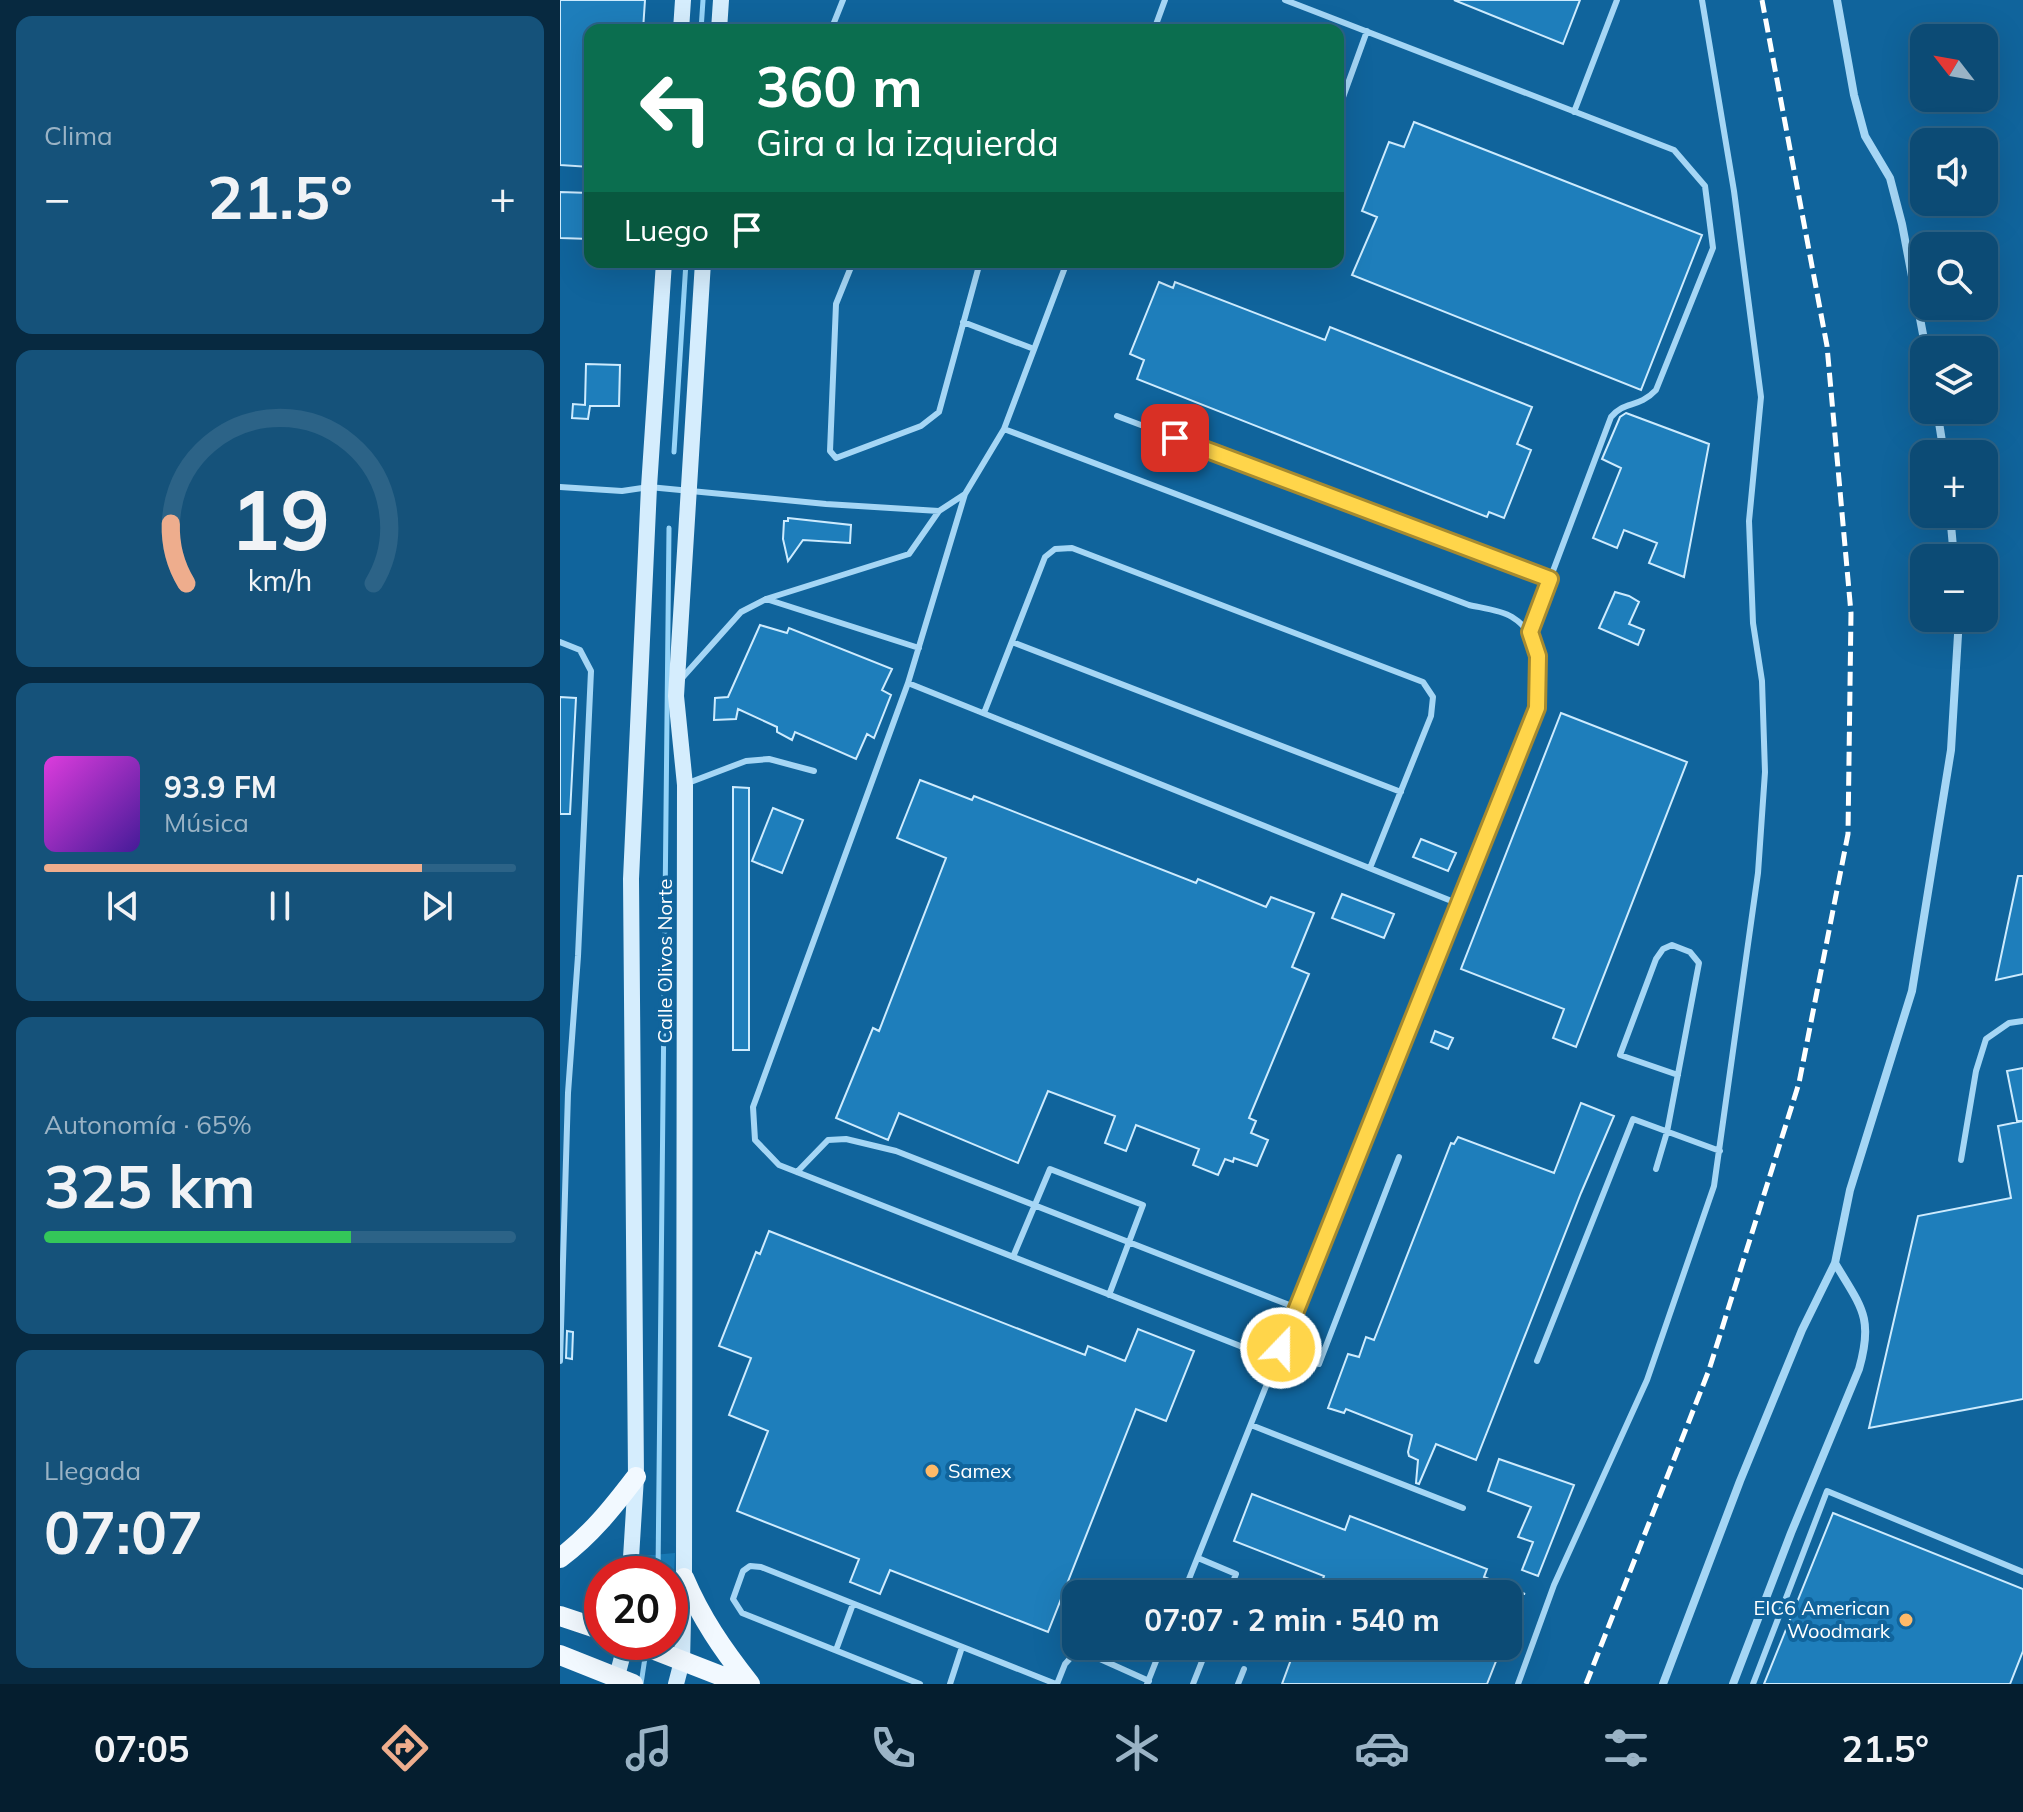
<!DOCTYPE html>
<html lang="es">
<head>
<meta charset="utf-8">
<style>
	body { margin:0; font-family:Mulish,sans-serif; background:#15527a; color:#f1f3f6; height:100vh; display:flex; flex-direction:column; font-size:30px; white-space:nowrap }
	* { box-sizing:border-box; margin:0 }
	p { font-size:26px; color:#9ab3c5 }
	.icon { flex:none; width:44px; height:44px; fill:none; stroke:currentColor; stroke-width:2; stroke-linecap:round; stroke-linejoin:round }
	.map { position:relative; flex:1; overflow:hidden }
	.details { display:flex; flex-direction:column; gap:16px; padding:16px; background:#072940; width:560px }
	.details>* { flex:none }
	.guide { position:absolute; left:24px; top:24px; width:760px; height:244px; border-radius:16px; box-shadow:0 8px 32px #0002,0 0 0 2px #2c6387; background:#0b6e4f; color:#fff; overflow:hidden }
	.needle { width:52px; rotate:301deg }
	.fabs { position:absolute; left:1350px; top:24px; display:grid; gap:16px }
	.fabs a { display:grid; place-items:center; width:88px; height:88px; border-radius:16px; background:#0c4b75; box-shadow:0 8px 32px #0002,0 0 0 2px #2c6387; font-size:40px }
	.speed { position:absolute; left:24px; top:1556px; display:flex; gap:16px; font-size:40px; font-weight:700; text-align:center }
	.speed>* { display:grid; place-content:center; width:104px; height:104px; border-radius:50%; background:#0c4b75; box-shadow:0 8px 32px #0002,0 0 0 2px #2c6387; line-height:1 }
	.speed .limit { border:12px solid #d22; background:#fff; color:#111 }
	.pin { position:absolute; display:grid; place-items:center; width:68px; height:68px; color:#fff; margin:-34px; border-radius:16px; box-shadow:0 4px 12px #0006 }
	.me { position:absolute; width:88px; margin:-44px; rotate:22deg; stroke-linejoin:round; filter:drop-shadow(0 0 6px #0008) }
	.turn { display:flex; align-items:center; gap:28px; height:168px; padding:0 40px; font-size:36px }
	.turn .icon { width:104px; height:104px; stroke-width:2.5 }
	.turn b { display:block; font-size:56px; line-height:68px }
	.then { display:flex; align-items:center; height:76px; padding:0 40px; background:#0003; gap:16px; font-size:30px }
	.big { font-size:60px; font-weight:700; line-height:1.1 }
	.details .tile { flex:1; display:flex; flex-direction:column; justify-content:center; gap:12px; min-width:0; padding:0 28px; border-radius:16px; background:#15527a }
	.details .dial { align-items:center; gap:0 }
	.dial svg { height:208px; overflow:visible; fill:none; stroke:#2c6387; stroke-width:7; stroke-linecap:round; text-anchor:middle }
	.dial text { fill:#f1f3f6; stroke:none }
	.song { display:flex; align-items:center; gap:24px }
	.cover { width:96px; height:96px; border-radius:12px; background:linear-gradient(135deg,hsl(300 70% 55%),hsl(260 70% 35%)) }
	.played { height:8px; border-radius:4px; background:linear-gradient(90deg,#eead8d 80%,#2c6387 80%) }
	.keys { display:flex; justify-content:space-around; direction:ltr }
	.heat { display:flex; justify-content:space-between; align-items:center; font-size:44px; direction:ltr }
	.charge { height:12px; border-radius:6px; background:linear-gradient(90deg,#34c759 65%,#2c6387 0) }
	.trip { position:absolute; left:502px; top:1580px; width:460px; height:80px; border-radius:16px; background:#0c4b75; box-shadow:0 8px 32px #0002,0 0 0 2px #2c6387; font-weight:700; line-height:80px; text-align:center }
	.dock { display:flex; height:128px; justify-content:space-around; align-items:center; background:#051e2f; color:#9ab3c5 }
	.dock .icon { width:56px; height:56px }
	.dock .on { color:#eead8d }
	.dock b { font-size:36px; color:#f1f3f6 }
	main { display:flex; flex:1; min-height:0 }
	.map>svg:first-child { display:block }
	.green { fill:#187ab6 }
	.lines { fill:none; stroke-linecap:round; stroke-linejoin:round }
	.stream { stroke:#96d4f8; stroke-width:5 }
	.building { fill:#1e7ebb; stroke:#cdebfe; stroke-width:2 }
	.service { stroke:#a5d6f5; stroke-width:6 }
	.minor { stroke:#a5d6f5; stroke-width:8 }
	.secondary { stroke:#d5edfd; stroke-width:16 }
	.primary { stroke:#f2f9ff; stroke-width:20 }
	.rail { stroke:#fff; stroke-width:5; stroke-dasharray:14 6; stroke-linecap:butt }
	.route-casing { stroke:#a68a30; stroke-width:20 }
	.route { stroke:#ffd54a; stroke-width:14 }
	.poi-dot { fill:#ffba68; stroke:#10649c; stroke-width:3 }
	.labels { text-anchor:middle; stroke-width:8; stroke-linejoin:round; paint-order:stroke }
	.street-label { font-size:20px; fill:#fff; stroke:#10649c }
	.poi-label { font-size:20px; fill:#fff; stroke:#10649c; text-anchor:start }
</style>
</head>
<body>
<main>
<section class="details">
<div class="tile"><p>Clima</p>
<div class="heat"><a>−</a><b class="big">21.5°</b><a>+</a></div>
</div>
<div class="tile dial"><svg viewBox="0 0 100 80">
<path d="M14 69A42 42 0 1 1 86 69"/>
<path d="M14 69A42 42 0 0 1 8 46" stroke="#eead8d"/>
<text x="50" y="56" font-size="32" font-weight="700">19</text>
<text x="50" y="72" font-size="11">km/h</text>
</svg></div>
<div class="tile">
<div class="song"><i class="cover"></i><div><b>93.9 FM</b><p>Música</p></div></div>
<div class="played"></div>
<div class="keys"><svg class="icon" aria-label="previous" viewBox="0 0 24 24"><path d="M18 5L8 12l10 7zM5 5v14"/></svg><svg class="icon" aria-label="pause" viewBox="0 0 24 24"><path d="M8 5v14M16 5v14"/></svg><svg class="icon" aria-label="next" viewBox="0 0 24 24"><path d="M6 5l10 7-10 7zM19 5v14"/></svg></div>
</div>
<div class="tile"><p>Autonomía · 65%</p><b class="big">325 km</b><div class="charge"></div></div>
<div class="tile"><p>Llegada</p><b class="big">07:07</b></div>
</section>
<div class="map">
<svg width="1463" height="1684" viewBox="0 0 1463 1684">
	<rect width="100%" height="100%" fill="#10649c"/>
	<path class="green" d="M115 1553 111 1633 110 1574H81L82 1556Z"/>
	<g class="lines">
		<path class="stream" d="M141 30 143 0
			M114 452 126 262
			M98 1574 109 528
			M81 1684 86 1651"/>
	</g>
	<path class="building" d="M0 0H85L83 30H30V167L0 165Z
		M894 0H1020L1003 44Z
		M854 122 1142 235 1081 390 792 275 817 217 802 211 829 142 844 147Z
		M0 192 30 193V239L0 238Z
		M599 282 613 288 615 282 765 340 770 327 972 407 957 444 971 450 944 518 929 512 927 517 577 379 584 360 570 354Z
		M26 364 60 365 59 406H30L28 419 12 418 13 404 25 405Z
		M1066 413 1149 444 1124 577 1089 563 1097 543 1064 530 1057 548 1033 538 1061 468 1042 459 1060 417Z
		M228 518 291 525 290 543 243 540 228 561 223 539 224 521H228Z
		M1055 592 1069 596 1079 602 1069 624 1084 630 1078 645 1039 628Z
		M200 625 227 633 229 628 332 669 322 690 331 695 314 738 307 734 296 759 235 732 232 740 217 732V727L178 709 176 719 154 720 155 698 168 697Z
		M0 697 16 698 10 814H0Z
		M1001 713 1127 762 1016 1047 993 1038 1004 1009 901 969Z
		M360 780 412 800 414 796 636 883 638 879 706 907 711 897 754 913 732 967 749 974 689 1118 696 1121 691 1133 708 1140 697 1166 674 1158 673 1162 665 1159 658 1175 633 1165 639 1149 576 1125 566 1151 545 1143 555 1116 488 1091 458 1163 339 1113 328 1140 276 1118 313 1028 319 1031 386 858 337 838Z
		M173 787 189 788V1050H173Z
		M213 808 243 820 222 873 192 861Z
		M861 839 896 853 888 871 853 857Z
		M1458 876H1463V974L1436 980Z
		M782 894 834 914 824 938 772 918Z
		M875 1031 893 1038 888 1049 871 1042Z
		M1463 1068V1121H1457L1447 1071Z
		M1021 1103 1054 1116 1021 1193 916 1460 876 1444 859 1484 856 1483 858 1460 849 1456 848 1452 852 1435 786 1409 784 1413 768 1408 788 1354 799 1357 806 1337 814 1340 891 1143 894 1144 898 1137 994 1173Z
		M1463 1121V1399L1309 1428 1358 1216 1451 1198 1438 1126Z
		M209 1231 525 1355 528 1346 565 1361 578 1329 634 1351 606 1421 576 1409 488 1632 330 1570 320 1594 290 1582 299 1559 177 1511 208 1431 169 1415 191 1358 159 1346 196 1252 200 1254Z
		M7 1331 13 1332 12 1359 6 1358Z
		M939 1459 1014 1485 978 1576 962 1570 973 1542 958 1537 971 1507 928 1491Z
		M692 1494 785 1530 790 1516 927 1569 924 1577 965 1594H962L949 1629 948 1594H757L764 1576 674 1541Z
		M1273 1513 1463 1589V1651L1450 1684H1204Z
		M736 1646H942L927 1684H722Z"/>
	<g class="lines">
		<path class="service" d="M725 0 1114 150 1145 186 1153 248 1096 390C1078 409 1065 400 1051 417L970 632
			M271 30 283 0
			M594 30 605 0
			M778 111 807 31
			M1014 112 1057 0
			M293 262 276 304 270 451 276 458 361 426 379 412 420 262
			M403 322 474 349
			M557 416 990 579
			M444 429 909 605C922 608 941 610 952 617 985 637 978 675 977 708L623 1594
			M0 487 62 491 89 487 266 504 379 511
			M206 599 359 648
			M0 642 20 650 31 671 18 956 8 1093 0 1361
			M452 642 841 792
			M122 678 181 612 206 599 349 554 379 511 405 494
			M348 683 405 494 444 429 507 262
			M424 713 485 557 495 549 512 548 863 682 873 697 871 716 810 868
			M128 783 186 761 209 759 254 771
			M1401 1160 1416 1071 1426 1039 1449 1023 1463 1021
			M1096 1169 1107 1132 1139 963 1130 952 1112 945 1103 949 1096 959 1060 1055 1118 1075
			M237 1172 268 1140 286 1139 336 1151 737 1308
			M453 1257 490 1169 583 1205 549 1295
			M721 1348 759 1364 839 1157
			M716 1360 219 1165 195 1140 193 1107 348 683 899 904
			M977 1361 1073 1119 1160 1151
			M691 1425 903 1508
			M638 1558 676 1574 668 1594
			M276 1650 293 1604
			M360 1684 182 1613 173 1599 183 1571 190 1566 201 1567 496 1684
			M390 1684 402 1647
			M497 1684 505 1664 515 1653 531 1655 589 1681
			M587 1684 602 1646
			M633 1684 648 1646
			M678 1684 684 1669
			M958 1684 994 1585 1087 1380 1154 1186 1198 873 1205 772 1202 681 1193 623 1189 521 1201 397 1174 191 1142 0
			M1193 1684 1267 1491 1463 1572"/>
		<path class="minor" d="M1277 0 1294 95 1305 136 1330 178 1342 224 1366 350
			M1377 410 1384 454
			M1390 514 1394 558
			M1103 1684 1180 1481 1242 1330 1275 1263 1290 1190 1352 991 1391 750 1399 618
			M1173 1684 1231 1533 1299 1369C1314 1317 1301 1307 1275 1263"/>
		<path class="secondary" d="M121 30 123 0
			M159 30 161 0
			M70 1574 76 1477 71 879 89 487 104 262
			M55 1684 66 1642
			M116 1684 122 1661 124 1578 125 785 116 696 143 262"/>
		<path class="primary" d="M0 1558C31 1535 53 1507 76 1477
			M124 1578C141 1618 163 1650 190 1684
			M0 1616 42 1630
			M74 1642 182 1684
			M0 1655 73 1684"/>
		<path class="rail" d="M1026 1684 1149 1370 1239 1083 1288 834 1291 613 1267 346 1202 0"/>
	</g>
	<g class="lines">
		<g class="route-casing">
			<path id="route" d="M615 438 990 579 970 632 978 656 977 708 721 1348"/>
		</g>
		<use href="#route" class="route"/>
	</g>
	<g class="poi-dot">
		<circle cx="372" cy="1471" r="8"/>
		<circle cx="1346" cy="1620" r="8"/>
	</g>
	<g class="labels">
		<g class="street-label">
			<text transform="translate(105 961) rotate(-90)" y="7">Calle Olivos Norte</text>
		</g>
		<g class="poi-label">
			<text x="388" y="1478">Samex</text>
			<text x="1330" y="1615" text-anchor="end">EIC6 American<tspan x="1330" dy="23">Woodmark</tspan></text>
		</g>
	</g>
</svg>
<div class="fabs">
<a><svg class="needle" viewBox="-14 -14 28 28"><path d="M0-13l5 13h-10z" fill="#e53935"/><path d="M0 13l5-13h-10z" fill="#9ab3c5"/></svg></a>
<a><svg class="icon" aria-label="sound" viewBox="0 0 24 24"><path d="M4 9h4l5-4v14l-5-4H4zM17 9q2 3 0 6"/></svg></a>
<a><svg class="icon" aria-label="search" viewBox="0 0 24 24"><circle cx="10" cy="10" r="6"/><path d="M15 15l6 6"/></svg></a>
<a><svg class="icon" aria-label="layers" viewBox="0 0 24 24"><path d="M12 4l9 5-9 5-9-5zM3 14l9 5 9-5"/></svg></a>
<a>+</a>
<a>−</a>
</div>
<div class="speed"><div class="limit">20</div></div>
<div class="pin" style="left:615px;top:438px;background:#d93025"><svg class="icon" aria-label="arrive" viewBox="0 0 24 24"><path d="M6 21V4h12l-3 4 3 4H6"/></svg></div>
<svg class="me" style="left:721px;top:1348px" viewBox="-20 -20 40 40"><circle r="17" fill="#ffd54a" stroke="#fff" stroke-width="3"/><path d="M0-11L8 9 0 5-8 9z" fill="#fff"/></svg>
<div class="trip">07:07 · 2 min · 540 m</div>
<div class="guide">
<div class="turn"><svg class="icon" aria-label="left" viewBox="0 0 24 24"><path d="M17 20v-9H6M10 6l-5 5 5 5"/></svg><div><b>360 m</b>Gira a la izquierda</div></div>
<div class="then">Luego<svg class="icon" aria-label="arrive" viewBox="0 0 24 24"><path d="M6 21V4h12l-3 4 3 4H6"/></svg></div>
</div>
</div>
</main>
<nav class="dock">
<b>07:05</b>
<svg class="icon on" aria-label="directions" viewBox="0 0 24 24"><path d="M12 3l9 9-9 9-9-9zM9 14v-3h6M13 9l2 2-2 2"/></svg>
<svg class="icon" aria-label="music" viewBox="0 0 24 24"><path d="M9 18V5l10-2v13"/><circle cx="6" cy="18" r="3"/><circle cx="16" cy="16" r="3"/></svg>
<svg class="icon" aria-label="phone" viewBox="0 0 24 24"><path d="M5 4h4l2 5-3 2q2 4 5 5l2-3 5 2v4C11 20 4 13 5 4z"/></svg>
<svg class="icon" aria-label="climate" viewBox="0 0 24 24"><path d="M12 3v18M4 7l16 10M4 17L20 7"/></svg>
<svg class="icon" aria-label="car" viewBox="0 0 24 24"><path d="M5 17H2v-5l4-1 3-4h7l3 4 3 1v5h-3M9 17h6M6 11h13"/><circle cx="7" cy="17" r="2"/><circle cx="17" cy="17" r="2"/></svg>
<svg class="icon" aria-label="filters" viewBox="0 0 24 24"><path d="M4 7h16M4 17h16"/><circle cx="9" cy="7" r="2"/><circle cx="15" cy="17" r="2"/></svg>
<b>21.5°</b>
</nav>
</body>
</html>
